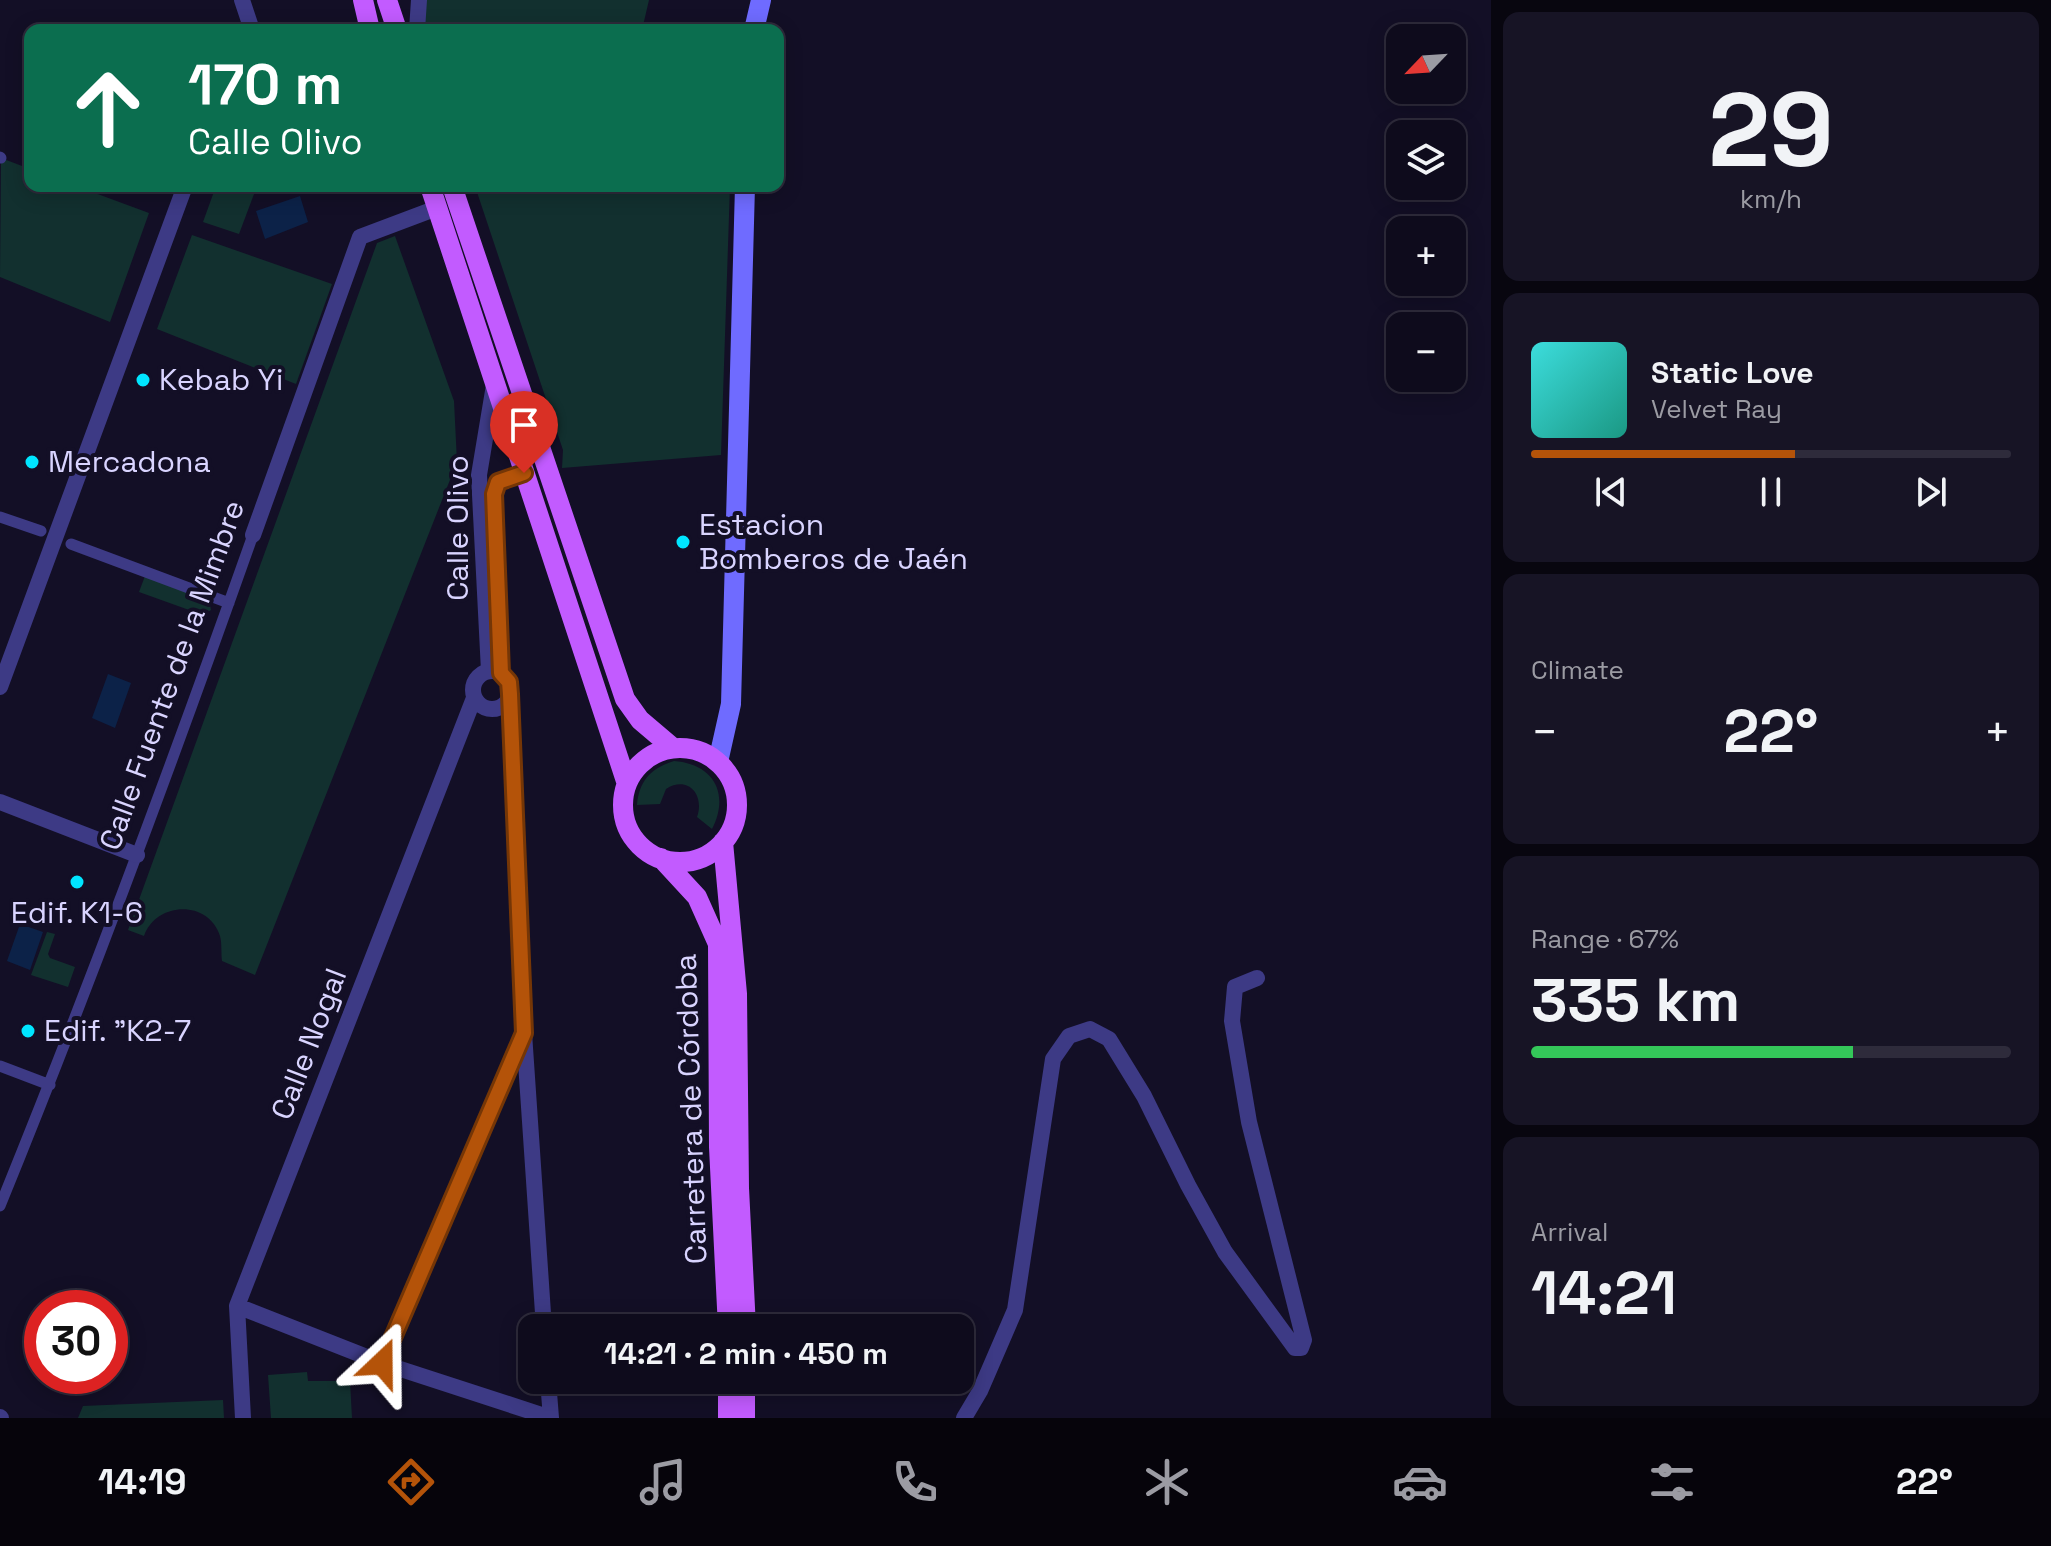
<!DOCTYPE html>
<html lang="en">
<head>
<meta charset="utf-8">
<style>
	body { margin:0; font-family:"Space Grotesk",sans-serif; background:#171425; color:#f1f3f6; height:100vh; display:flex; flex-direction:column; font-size:30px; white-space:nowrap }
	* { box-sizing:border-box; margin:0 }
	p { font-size:26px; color:#9b9ba3 }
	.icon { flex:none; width:44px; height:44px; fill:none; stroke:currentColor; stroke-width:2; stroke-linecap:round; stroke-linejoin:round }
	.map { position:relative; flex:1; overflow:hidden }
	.sheet { display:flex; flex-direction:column; gap:12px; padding:12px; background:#08060f; width:560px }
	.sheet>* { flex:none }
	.guide { position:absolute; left:24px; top:24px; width:760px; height:168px; border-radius:16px; box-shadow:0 4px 20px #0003,0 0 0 2px #2e2b3b; background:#0b6e4f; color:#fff; overflow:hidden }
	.needle { width:52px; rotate:245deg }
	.buttons { position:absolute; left:1386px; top:24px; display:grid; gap:16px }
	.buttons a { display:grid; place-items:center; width:80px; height:80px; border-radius:16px; background:#0e0b1c; box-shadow:0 4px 20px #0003,0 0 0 2px #2e2b3b; font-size:40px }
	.speed { position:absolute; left:24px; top:1290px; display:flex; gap:16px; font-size:40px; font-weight:700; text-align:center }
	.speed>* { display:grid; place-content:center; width:104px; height:104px; border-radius:50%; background:#0e0b1c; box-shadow:0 4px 20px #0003,0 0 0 2px #2e2b3b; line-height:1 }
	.speed .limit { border:12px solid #d22; background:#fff; color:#111 }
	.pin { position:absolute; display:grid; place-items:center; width:68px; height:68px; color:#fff; margin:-82px -34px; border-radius:50% 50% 50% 0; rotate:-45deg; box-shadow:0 0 8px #0007 }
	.pin .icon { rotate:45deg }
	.me { position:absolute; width:88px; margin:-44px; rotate:23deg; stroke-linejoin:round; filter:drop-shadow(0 0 6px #0008) }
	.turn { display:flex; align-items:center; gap:28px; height:168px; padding:0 32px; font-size:36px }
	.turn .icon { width:104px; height:104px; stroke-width:2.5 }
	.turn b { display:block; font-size:56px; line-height:68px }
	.big { font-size:60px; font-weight:700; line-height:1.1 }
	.sheet .card { flex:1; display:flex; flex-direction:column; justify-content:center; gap:12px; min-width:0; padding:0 28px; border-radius:16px; background:#171425 }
	.sheet .dial { align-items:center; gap:0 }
	.dial b { font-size:104px; line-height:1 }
	.song { display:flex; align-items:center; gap:24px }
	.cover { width:96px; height:96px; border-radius:12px; background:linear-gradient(135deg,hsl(180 70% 55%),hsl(170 70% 35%)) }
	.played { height:8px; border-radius:4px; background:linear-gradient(90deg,#b45309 55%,#2e2b3b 55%) }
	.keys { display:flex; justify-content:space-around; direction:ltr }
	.heat { display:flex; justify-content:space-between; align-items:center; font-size:44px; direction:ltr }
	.charge { height:12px; border-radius:6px; background:linear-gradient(90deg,#34c759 67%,#2e2b3b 0) }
	.trip { position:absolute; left:518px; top:1314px; width:456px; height:80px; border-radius:16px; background:#0e0b1c; box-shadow:0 4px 20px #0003,0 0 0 2px #2e2b3b; font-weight:700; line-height:80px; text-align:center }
	.tab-bar { display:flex; height:128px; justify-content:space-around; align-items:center; background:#06040b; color:#9b9ba3 }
	.tab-bar .icon { width:56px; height:56px }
	.tab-bar .selected { color:#b45309 }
	.tab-bar b { font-size:36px; color:#f1f3f6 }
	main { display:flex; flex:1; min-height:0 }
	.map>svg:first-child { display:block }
	.green { fill:#12302f }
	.water { fill:#0c2248 }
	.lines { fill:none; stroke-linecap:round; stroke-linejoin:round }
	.pedestrian { stroke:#3d3a85; stroke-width:11 }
	.minor { stroke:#3d3a85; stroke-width:16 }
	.secondary { stroke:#6f6bff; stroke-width:20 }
	.primary { stroke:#c25bff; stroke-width:20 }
	.route-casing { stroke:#753606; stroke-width:20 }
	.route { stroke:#b45309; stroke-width:14 }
	.poi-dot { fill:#00e5ff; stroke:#130f26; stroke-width:3 }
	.labels { text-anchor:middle; stroke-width:8; stroke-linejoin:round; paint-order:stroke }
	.poi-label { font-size:30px; fill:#d9d4ff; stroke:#130f26; text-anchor:start }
	.street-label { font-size:30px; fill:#d9d4ff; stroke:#130f26 }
</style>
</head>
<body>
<main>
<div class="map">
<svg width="1491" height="1418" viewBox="0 0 1491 1418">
	<rect width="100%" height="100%" fill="#130f26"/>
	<path class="green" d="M423 0H649L642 30H431L422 22Z
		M1 158 30 169V186H76L149 213 110 322 0 277Z
		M216 186H257L239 234 203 222Z
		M475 186H730L721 455 562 468 563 450Z
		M192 235 332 284 296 384 157 329Z
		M395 236 454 401 457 462 255 975 222 961C221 953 222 943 220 936 208 899 156 902 144 936L128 930 377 243Z
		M145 576 209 600 211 610 203 615 139 592Z
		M674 761C714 764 730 794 712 829L697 817C705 795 688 775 666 789L660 804 637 805C639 781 651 768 674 761Z
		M47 932 55 934 48 954 50 958 75 967 68 987 31 975Z
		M307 1372 308 1381H350L352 1418H271L268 1375Z
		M223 1400 224 1418H78L83 1406Z"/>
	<path class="water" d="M300 196 308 222 265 239 256 211Z
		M108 674 131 683 115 728 92 718Z
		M20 924 43 932 30 970 7 961Z"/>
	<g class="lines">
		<path class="pedestrian" d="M0 157 1 158
			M0 517 41 531
			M71 544 229 603
			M0 1066 50 1085
			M0 1206C90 985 173 761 253 535"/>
		<path class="minor" d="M242 0 252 30
			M417 30 419 0
			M253 535 360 237 437 208
			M489 671 479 475 494 385
			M473 690a19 19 0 1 1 38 0a19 19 0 1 1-38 0Z
			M501 673 494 494 498 482 524 473
			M0 687 185 186
			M510 694 524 1033 544 1328
			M0 802 137 855
			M237 1306 382 1363 551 1418 548 1380
			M382 1363 522 1037
			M0 1417 1 1418
			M243 1418 237 1306 474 698
			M964 1418 980 1391 1015 1310 1053 1059 1069 1036 1090 1029 1109 1039 1144 1096 1188 1185 1225 1252 1295 1348H1301L1304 1340 1249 1122 1232 1021 1235 987 1257 978"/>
		<path class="secondary" d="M754 30 761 0
			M718 762 731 704 745 186"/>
		<path class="primary" d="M363 0 370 30
			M387 0 396 27
			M430 186 627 784
			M452 186 625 699 640 720 673 748
			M623 805a57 57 0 1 1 114 0a57 57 0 1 1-114 0Z
			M723 842 737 994 739 1188 746 1328
			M661 858 697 897 718 944 719 1147 728 1328
			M728 1380V1418
			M745 1418V1380"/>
	</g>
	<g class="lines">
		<g class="route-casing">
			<path id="route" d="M382 1363 524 1033 510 694 509 682 501 673 494 494 498 482 524 473"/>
		</g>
		<use href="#route" class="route"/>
	</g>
	<g class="poi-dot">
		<circle cx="143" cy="380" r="8"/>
		<circle cx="32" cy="462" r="8"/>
		<circle cx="683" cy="542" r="8"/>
		<circle cx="77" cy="882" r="8"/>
		<circle cx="28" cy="1031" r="8"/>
	</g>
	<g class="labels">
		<g class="poi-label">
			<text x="159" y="390">Kebab Yi</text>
			<text x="48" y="472">Mercadona</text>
			<text x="699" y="535">Estacion<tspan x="699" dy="34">Bomberos de Jaén</tspan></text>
			<text x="77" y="923" text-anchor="middle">Edif. K1-6</text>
			<text x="44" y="1041">Edif. "K2-7</text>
		</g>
		<g class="street-label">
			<text transform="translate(458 528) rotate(-90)" y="10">Calle Olivo</text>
			<text transform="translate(172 675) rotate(-70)" y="10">Calle Fuente de la Mimbre</text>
			<text transform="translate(309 1044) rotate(-69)" y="10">Calle Nogal</text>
			<text transform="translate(691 1109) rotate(-92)" y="10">Carretera de Córdoba</text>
		</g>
	</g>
</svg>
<div class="buttons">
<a><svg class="needle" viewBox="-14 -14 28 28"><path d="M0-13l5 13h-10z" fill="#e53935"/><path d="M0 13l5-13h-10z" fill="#9b9ba3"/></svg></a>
<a><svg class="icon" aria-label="layers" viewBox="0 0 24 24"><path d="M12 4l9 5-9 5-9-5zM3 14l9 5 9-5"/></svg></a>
<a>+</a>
<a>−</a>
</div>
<div class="speed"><div class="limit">30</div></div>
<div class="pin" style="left:524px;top:473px;background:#d93025"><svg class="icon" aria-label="arrive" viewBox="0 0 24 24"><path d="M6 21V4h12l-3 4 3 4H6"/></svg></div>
<svg class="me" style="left:382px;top:1363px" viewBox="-20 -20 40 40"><path d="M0-17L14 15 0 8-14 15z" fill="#b45309" stroke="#fff" stroke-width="4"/></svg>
<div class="trip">14:21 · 2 min · 450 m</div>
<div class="guide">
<div class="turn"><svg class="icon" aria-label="ahead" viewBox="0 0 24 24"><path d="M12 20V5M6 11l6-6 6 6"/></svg><div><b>170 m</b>Calle Olivo</div></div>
</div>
</div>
<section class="sheet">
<div class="card dial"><b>29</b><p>km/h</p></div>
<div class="card">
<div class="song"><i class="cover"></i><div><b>Static Love</b><p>Velvet Ray</p></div></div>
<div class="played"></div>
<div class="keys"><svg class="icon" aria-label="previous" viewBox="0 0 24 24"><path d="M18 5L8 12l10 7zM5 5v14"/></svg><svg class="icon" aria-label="pause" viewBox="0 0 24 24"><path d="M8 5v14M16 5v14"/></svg><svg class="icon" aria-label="next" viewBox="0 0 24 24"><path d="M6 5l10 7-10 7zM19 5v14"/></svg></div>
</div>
<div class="card"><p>Climate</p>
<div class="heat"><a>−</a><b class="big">22°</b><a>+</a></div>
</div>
<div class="card"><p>Range · 67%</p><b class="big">335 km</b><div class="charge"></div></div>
<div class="card"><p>Arrival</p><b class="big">14:21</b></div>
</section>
</main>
<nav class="tab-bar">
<b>14:19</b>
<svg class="icon selected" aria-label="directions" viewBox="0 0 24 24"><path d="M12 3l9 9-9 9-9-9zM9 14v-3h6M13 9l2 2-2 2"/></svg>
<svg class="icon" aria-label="music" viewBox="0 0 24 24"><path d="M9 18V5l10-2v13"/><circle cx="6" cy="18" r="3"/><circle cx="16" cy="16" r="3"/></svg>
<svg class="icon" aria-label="phone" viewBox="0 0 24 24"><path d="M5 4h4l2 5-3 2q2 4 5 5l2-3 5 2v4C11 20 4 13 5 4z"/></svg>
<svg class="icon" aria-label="climate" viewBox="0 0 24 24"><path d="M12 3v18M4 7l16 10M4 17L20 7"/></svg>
<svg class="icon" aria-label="car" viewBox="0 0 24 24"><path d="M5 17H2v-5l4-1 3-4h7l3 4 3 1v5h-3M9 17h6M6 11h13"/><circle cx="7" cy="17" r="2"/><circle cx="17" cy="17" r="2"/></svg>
<svg class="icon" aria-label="filters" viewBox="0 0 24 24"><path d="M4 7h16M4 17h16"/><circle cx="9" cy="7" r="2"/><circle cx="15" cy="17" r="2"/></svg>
<b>22°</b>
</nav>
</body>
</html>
